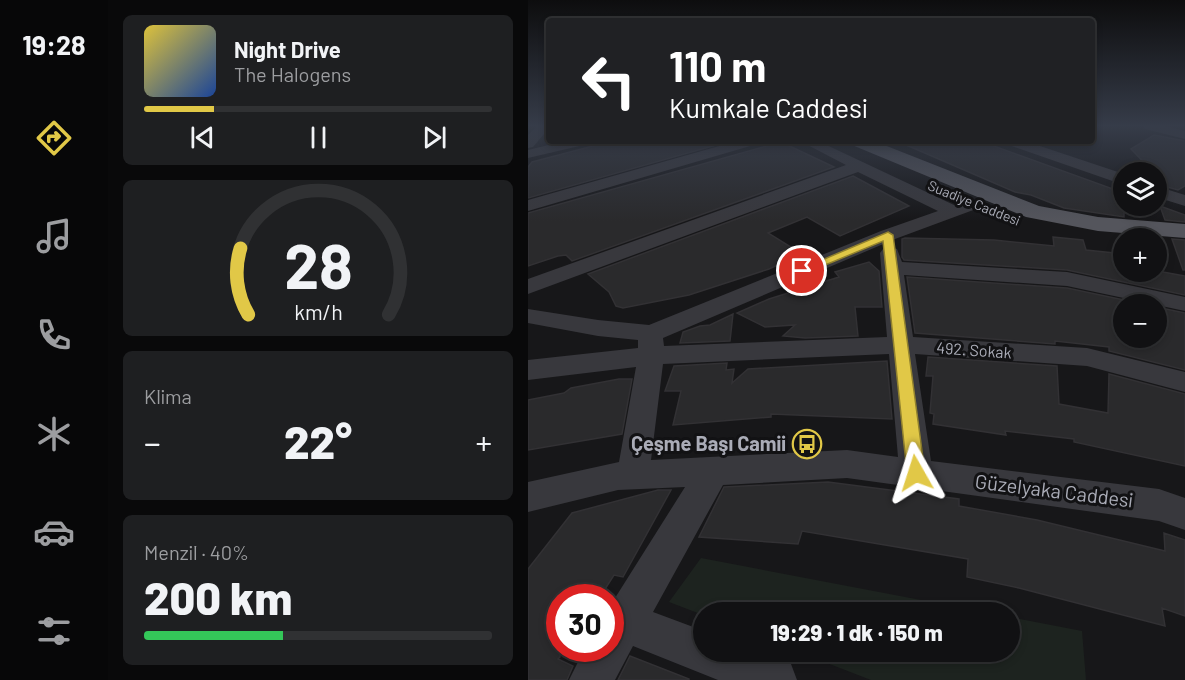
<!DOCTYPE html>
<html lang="tr">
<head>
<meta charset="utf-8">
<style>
	body { margin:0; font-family:Barlow,sans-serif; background:#1e1f21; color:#f1f3f6; height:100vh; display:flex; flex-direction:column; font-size:22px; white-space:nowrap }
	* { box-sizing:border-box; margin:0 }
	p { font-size:20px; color:#9c9da0 }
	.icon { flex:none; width:33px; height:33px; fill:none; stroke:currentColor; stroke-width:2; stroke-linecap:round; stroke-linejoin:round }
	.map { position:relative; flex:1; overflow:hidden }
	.drawer { display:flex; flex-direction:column; gap:15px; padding:15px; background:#09090a; width:420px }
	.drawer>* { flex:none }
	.banner { position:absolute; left:18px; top:18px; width:549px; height:126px; border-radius:6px; box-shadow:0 3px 9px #0003,0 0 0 2px #303133; background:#202124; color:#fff; overflow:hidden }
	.fabs { position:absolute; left:585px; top:162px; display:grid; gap:12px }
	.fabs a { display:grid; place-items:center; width:54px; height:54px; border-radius:50%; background:#111113; box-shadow:0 3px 9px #0003,0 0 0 2px #303133; font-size:30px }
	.speed { position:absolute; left:18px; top:584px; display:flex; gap:12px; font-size:30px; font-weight:700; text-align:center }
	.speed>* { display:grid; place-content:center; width:78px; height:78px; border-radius:50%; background:#111113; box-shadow:0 3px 9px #0003,0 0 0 2px #303133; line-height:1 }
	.speed .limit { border:9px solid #d22; background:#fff; color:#111 }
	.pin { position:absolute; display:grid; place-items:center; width:51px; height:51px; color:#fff; margin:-26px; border:3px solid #fff; border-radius:50%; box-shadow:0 2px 6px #0007 }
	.me { position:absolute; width:66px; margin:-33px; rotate:354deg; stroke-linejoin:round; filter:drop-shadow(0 0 4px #0008) }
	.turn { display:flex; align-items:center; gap:21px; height:126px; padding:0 24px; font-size:27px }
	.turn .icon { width:78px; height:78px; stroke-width:2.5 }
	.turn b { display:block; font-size:42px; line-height:51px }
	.big { font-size:45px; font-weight:800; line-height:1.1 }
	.drawer .tile { flex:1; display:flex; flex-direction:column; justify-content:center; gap:9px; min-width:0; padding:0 21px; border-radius:9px; background:#1e1f21 }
	.drawer .dial { align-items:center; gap:0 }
	.dial svg { height:156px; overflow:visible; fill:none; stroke:#303133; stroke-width:7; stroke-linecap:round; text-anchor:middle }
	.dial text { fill:#f1f3f6; stroke:none }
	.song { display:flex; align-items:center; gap:18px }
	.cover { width:72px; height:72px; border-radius:9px; background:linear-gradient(135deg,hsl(50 70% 55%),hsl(220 70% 35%)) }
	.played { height:6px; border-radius:3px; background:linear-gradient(90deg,#e1c847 20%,#303133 20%) }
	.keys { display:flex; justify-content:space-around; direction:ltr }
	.heat { display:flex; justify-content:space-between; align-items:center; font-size:33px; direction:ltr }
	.charge { height:9px; border-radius:4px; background:linear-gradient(90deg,#34c759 40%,#303133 0) }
	.trip { position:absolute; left:165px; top:602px; width:327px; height:60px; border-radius:30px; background:#111113; box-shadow:0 3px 9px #0003,0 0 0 2px #303133; font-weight:800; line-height:60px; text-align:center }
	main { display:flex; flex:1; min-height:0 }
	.tab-bar { display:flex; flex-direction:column; width:108px; justify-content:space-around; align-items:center; background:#070708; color:#9c9da0 }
	.tab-bar .icon { width:42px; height:42px }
	.tab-bar .current { color:#e1c847 }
	.tab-bar b { font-size:27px; color:#f1f3f6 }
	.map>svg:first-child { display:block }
	.green { fill:#1d231f }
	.building { fill:#2a2a2c; stroke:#323134; stroke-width:1.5 }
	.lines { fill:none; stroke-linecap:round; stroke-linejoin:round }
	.minor { fill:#38383d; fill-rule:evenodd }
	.major { fill:#54555c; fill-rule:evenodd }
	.route { fill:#e1c847; stroke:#92822e; stroke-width:1.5 }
	.labels { text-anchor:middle; stroke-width:6; stroke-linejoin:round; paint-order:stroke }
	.far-street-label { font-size:14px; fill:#aaacb7; stroke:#121214 }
	.street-label { font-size:16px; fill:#aaacb7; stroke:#121214 }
	.near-poi-label { font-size:20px; font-weight:bold; fill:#aaacb7; stroke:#121214; text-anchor:end }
	.near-street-label { font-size:20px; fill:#aaacb7; stroke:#121214 }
</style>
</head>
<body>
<main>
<nav class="tab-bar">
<b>19:28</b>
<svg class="icon current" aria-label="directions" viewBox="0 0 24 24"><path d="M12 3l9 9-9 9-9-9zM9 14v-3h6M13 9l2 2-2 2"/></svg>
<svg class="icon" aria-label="music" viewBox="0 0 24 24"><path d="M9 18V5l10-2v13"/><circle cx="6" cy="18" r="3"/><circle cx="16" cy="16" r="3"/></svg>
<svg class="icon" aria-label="phone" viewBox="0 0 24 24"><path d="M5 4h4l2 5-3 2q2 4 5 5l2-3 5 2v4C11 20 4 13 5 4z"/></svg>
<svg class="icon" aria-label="climate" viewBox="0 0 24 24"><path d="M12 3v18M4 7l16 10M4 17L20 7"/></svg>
<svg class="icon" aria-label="car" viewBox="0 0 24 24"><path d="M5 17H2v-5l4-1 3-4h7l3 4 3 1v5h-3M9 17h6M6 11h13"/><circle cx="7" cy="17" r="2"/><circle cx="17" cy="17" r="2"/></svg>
<svg class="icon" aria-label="filters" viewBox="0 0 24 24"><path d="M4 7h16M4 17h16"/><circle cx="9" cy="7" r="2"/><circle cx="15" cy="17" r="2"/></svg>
</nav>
<section class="drawer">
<div class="tile">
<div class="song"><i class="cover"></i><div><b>Night Drive</b><p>The Halogens</p></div></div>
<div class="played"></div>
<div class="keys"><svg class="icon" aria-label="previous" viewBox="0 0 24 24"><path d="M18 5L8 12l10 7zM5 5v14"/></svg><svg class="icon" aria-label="pause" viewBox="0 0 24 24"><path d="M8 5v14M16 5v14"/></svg><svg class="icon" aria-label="next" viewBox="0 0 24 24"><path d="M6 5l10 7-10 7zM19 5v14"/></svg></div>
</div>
<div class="tile dial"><svg viewBox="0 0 100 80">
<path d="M14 69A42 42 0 1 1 86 69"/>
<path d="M14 69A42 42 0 0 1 10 35" stroke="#e1c847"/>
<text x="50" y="56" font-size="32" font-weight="700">28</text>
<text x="50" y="72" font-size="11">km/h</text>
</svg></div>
<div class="tile"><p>Klima</p>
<div class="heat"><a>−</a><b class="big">22°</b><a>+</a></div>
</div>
<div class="tile"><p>Menzil · 40%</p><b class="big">200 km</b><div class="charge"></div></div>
</section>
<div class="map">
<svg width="657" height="680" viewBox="0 0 657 680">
	<rect width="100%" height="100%" fill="#171719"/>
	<path class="green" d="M173 558 456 612H176L175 615 141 602Z
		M482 617 554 631 558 680H343L268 651H482Z"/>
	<path class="building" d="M626 135 657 141V186L650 190 628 184V172H625L603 149Z
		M84 141H199V142L0 198V167L4 162Z
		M369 141H452L596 193V206H628L613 216 596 206V217L536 208 503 195 487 192Z
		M253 142 306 167 44 261 38 255 30 256 0 266V213Z
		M325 176 381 206 312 236 279 217 240 233 274 254 241 269 161 295 95 308 88 306 81 292 60 274Z
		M632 206 657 215V222L637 220Z
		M525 237 555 240 558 250 596 254V272H635L657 276V295L539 270 376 260 374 257V239L377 238 466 240 526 246Z
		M644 239 657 240V270H655Z
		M341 262 351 271 354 307H327L330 336 277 338 255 336 267 325 237 327 209 313 241 299 311 277 307 272Z
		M379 277 539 288 615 304H596V338H629L628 307 657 313V370L581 351V347L527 341V344L387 333Z
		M205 314 202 341 152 343 155 332 172 326 182 325Z
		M400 357 529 366 531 404 580 413 581 374 657 394V466L546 442V439L477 431 478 435 405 424 406 414 402 413 405 376H398Z
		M359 361 364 419 243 414V417L145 425 153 391H137L146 366 199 363 198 370 206 369 204 383 220 369Z
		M91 379H104L94 434 0 450V400L36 393 43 388Z
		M300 482 431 499V506L509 520 637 551 636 533 657 540V616L634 608 637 626 491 588 439 577 440 559 274 531 270 544 171 537 196 487Z
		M130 490H143L95 577 86 575 72 597H32V657L30 659 45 666 39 680H0V569L44 513Z
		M102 656 161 679V680H90Z"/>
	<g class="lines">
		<path class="minor" d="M9 126H21V128L5 147 0 148V135Z
			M615 126H637L657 131V139L617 129Z
			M37 141H62L60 144 0 158V150Z
			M209 141H231L229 144 0 211V200Z
			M272 141H290L426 205 442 200 448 201 451 205 448 209 367 239 135 338 136 346 359 337 352 253 355 249 362 247 369 249 374 262 539 272 657 297V311L539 286 376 275 385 337 559 348 657 372V392L559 366 387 354 403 461 631 489 657 498V530L631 521 319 478 195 485 125 612 176 631V651H230L263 664 269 680H190L105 646 87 680H41L57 648H82V606L157 487 90 490 0 512V482L91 462 108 367 0 380V360L110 348V340L70 336 0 323V309L70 320 121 325 353 231 410 211 330 172 0 294V279L318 165ZM361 354 370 457 319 450 123 460 135 364Z
			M476 141H497L596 174V185L478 144Z
			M628 186 657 195V206L628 197Z"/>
		<path class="major" d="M321 141H346L511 206 570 217 657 224V238L570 231 498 217 324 145Z"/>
	</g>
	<linearGradient id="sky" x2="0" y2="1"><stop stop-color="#0d0d0e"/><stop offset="0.57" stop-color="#363c49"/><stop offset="1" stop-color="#363c49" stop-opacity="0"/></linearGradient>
	<rect width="657" height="221" fill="url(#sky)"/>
	<path class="route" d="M360 232 365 235 397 473 394 479 388 481 382 479 379 473 355 241 278 273 274 274 268 271Z"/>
	<defs>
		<g id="bus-ring" transform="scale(1.5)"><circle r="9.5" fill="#121214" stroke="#e1c847" stroke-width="1.5"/><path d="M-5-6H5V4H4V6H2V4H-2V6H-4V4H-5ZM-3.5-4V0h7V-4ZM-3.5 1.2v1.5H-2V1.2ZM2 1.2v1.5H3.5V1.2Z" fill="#e1c847"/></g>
	</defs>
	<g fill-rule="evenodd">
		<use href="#bus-ring" x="279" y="444"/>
	</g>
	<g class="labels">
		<g class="far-street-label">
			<text transform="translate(446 203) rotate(22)" y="5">Suadiye Caddesi</text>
		</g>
		<g class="street-label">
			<text transform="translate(446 350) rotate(4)" y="6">492. Sokak</text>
		</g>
		<g class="near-poi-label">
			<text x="258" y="451">Çeşme Başı Camii</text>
		</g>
		<g class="near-street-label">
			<text transform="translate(526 491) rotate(7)" y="7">Güzelyaka Caddesi</text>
		</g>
	</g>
</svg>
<div class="fabs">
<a><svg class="icon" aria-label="layers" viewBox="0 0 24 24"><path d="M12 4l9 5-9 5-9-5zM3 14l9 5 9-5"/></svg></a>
<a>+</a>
<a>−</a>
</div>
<div class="speed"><div class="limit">30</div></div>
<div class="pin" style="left:274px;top:271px;background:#d93025"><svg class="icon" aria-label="arrive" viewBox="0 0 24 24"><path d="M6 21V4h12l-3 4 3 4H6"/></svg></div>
<svg class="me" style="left:388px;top:473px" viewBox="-20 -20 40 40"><path d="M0-17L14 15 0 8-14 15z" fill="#e1c847" stroke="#fff" stroke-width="4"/></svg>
<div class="trip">19:29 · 1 dk · 150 m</div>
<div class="banner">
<div class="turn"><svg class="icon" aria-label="left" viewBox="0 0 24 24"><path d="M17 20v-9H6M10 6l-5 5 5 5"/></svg><div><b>110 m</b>Kumkale Caddesi</div></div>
</div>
</div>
</main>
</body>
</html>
